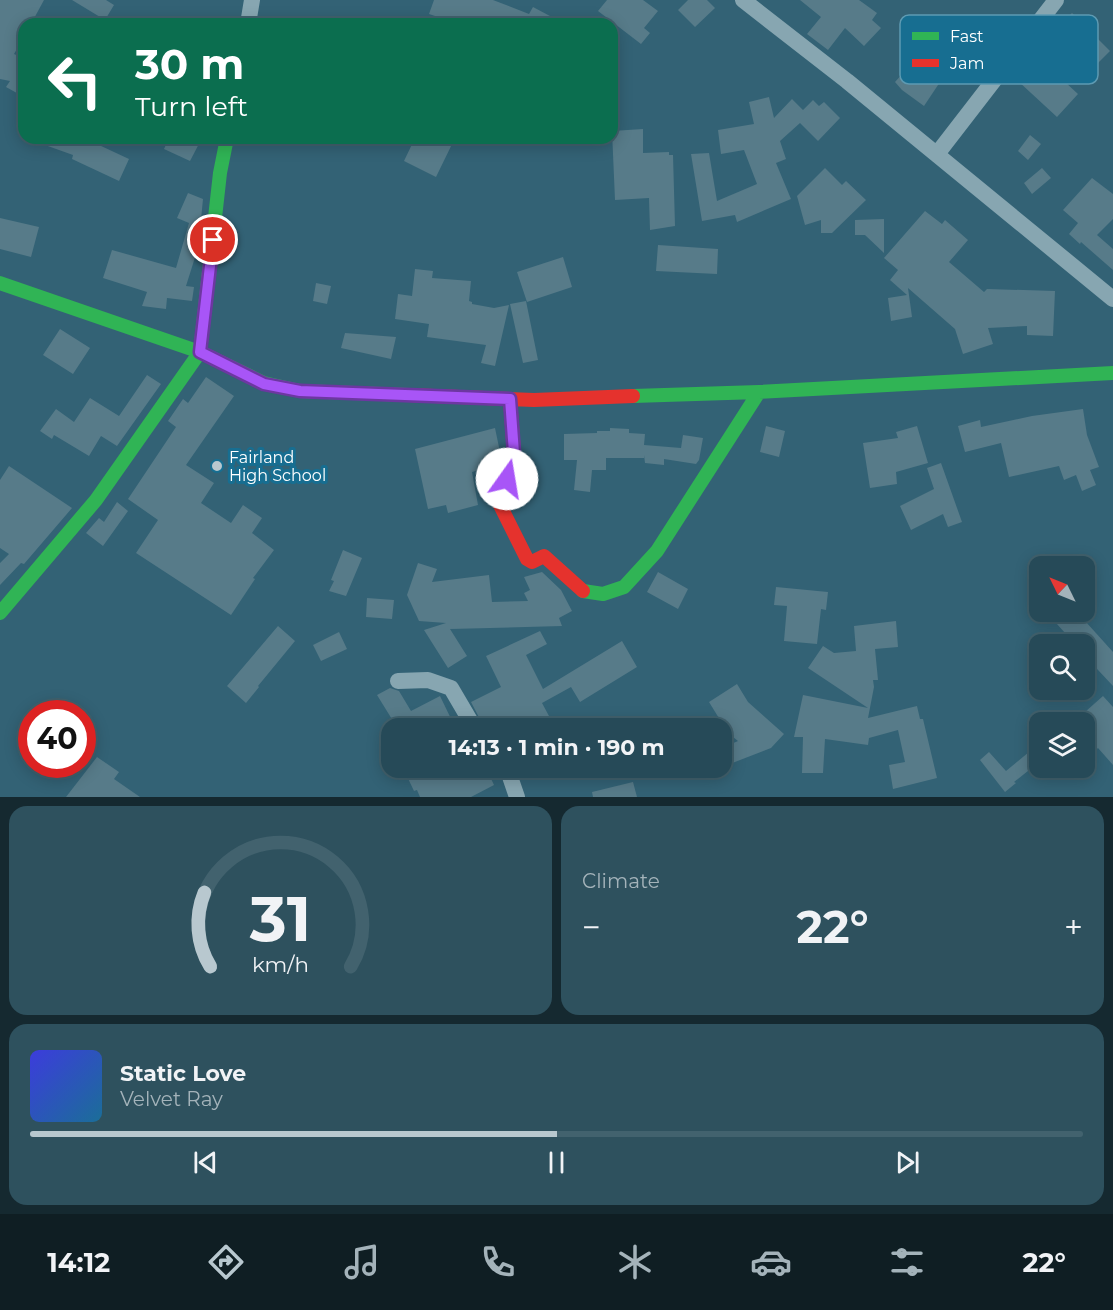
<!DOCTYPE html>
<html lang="en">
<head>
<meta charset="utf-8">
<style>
	body { margin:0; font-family:Montserrat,sans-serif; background:#2e515e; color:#f1f3f6; height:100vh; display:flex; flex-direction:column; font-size:22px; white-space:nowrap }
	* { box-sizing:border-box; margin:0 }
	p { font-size:20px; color:#a4b3ba }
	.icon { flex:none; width:33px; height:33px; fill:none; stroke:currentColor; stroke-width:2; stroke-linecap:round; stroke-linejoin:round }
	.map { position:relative; height:797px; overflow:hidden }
	.details { display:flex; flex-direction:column; gap:9px; padding:9px; background:#152930; flex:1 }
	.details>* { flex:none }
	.guide { position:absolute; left:18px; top:18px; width:600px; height:126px; border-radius:18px; box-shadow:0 3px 15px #0003,0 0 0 2px #42626e; background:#0b6e4f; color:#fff; overflow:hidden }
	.needle { width:39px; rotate:313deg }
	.buttons { position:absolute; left:1029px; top:556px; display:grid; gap:12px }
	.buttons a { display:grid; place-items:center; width:66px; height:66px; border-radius:12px; background:#264a58; box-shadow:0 3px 15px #0003,0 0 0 2px #42626e; font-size:30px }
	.speed { position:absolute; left:18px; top:700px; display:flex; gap:12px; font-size:30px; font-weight:700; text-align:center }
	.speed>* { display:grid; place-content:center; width:78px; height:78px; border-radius:50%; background:#264a58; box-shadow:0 3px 15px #0003,0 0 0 2px #42626e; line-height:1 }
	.speed .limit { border:9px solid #d22; background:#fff; color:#111 }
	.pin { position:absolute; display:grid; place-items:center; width:51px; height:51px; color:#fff; margin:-26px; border:3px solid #fff; border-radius:50%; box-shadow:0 2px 6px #0007 }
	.me { position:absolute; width:66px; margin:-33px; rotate:13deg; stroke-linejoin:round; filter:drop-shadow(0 0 4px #0008) }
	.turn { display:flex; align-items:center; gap:21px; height:126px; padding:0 18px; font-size:27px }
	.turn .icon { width:78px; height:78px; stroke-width:2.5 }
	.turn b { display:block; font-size:42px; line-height:51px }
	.big { font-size:45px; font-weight:700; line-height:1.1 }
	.details .tile { flex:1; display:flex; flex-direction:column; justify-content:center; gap:9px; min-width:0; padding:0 21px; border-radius:18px; background:#2e515e }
	.details .dial { align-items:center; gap:0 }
	.dial svg { height:156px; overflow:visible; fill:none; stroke:#42626e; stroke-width:7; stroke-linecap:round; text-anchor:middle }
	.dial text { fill:#f1f3f6; stroke:none }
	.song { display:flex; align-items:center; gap:18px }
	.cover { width:72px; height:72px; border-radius:9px; background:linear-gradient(135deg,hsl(240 70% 55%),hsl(200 70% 35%)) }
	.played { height:6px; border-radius:3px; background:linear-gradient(90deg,#b8c8cf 50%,#42626e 50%) }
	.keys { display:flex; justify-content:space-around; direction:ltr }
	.heat { display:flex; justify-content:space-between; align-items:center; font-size:33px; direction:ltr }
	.details .tiles { flex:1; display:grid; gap:9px; grid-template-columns:1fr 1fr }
	.tile:last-child { grid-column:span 2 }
	.trip { position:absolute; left:381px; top:718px; width:351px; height:60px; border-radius:18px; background:#264a58; box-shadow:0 3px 15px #0003,0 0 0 2px #42626e; font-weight:700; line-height:60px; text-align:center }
	.dock { display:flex; height:96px; justify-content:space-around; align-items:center; background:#0f1e23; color:#a4b3ba }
	.dock .icon { width:42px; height:42px }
	.dock .current { color:#b8c8cf }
	.dock b { font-size:27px; color:#f1f3f6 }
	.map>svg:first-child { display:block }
	.building { fill:#577b89 }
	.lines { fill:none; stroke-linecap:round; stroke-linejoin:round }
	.street { stroke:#87a6b1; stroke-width:16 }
	.fast { stroke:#30b455; stroke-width:14 }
	.jam { stroke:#e5322d; stroke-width:14 }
	.route-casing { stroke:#6d37a1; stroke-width:15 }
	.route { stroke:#a855f7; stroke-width:10 }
	.poi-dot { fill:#b8c8cf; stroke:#176e91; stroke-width:2 }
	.labels { text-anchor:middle; stroke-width:6; stroke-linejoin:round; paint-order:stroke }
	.poi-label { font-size:16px; fill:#fff; stroke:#176e91; text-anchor:start }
	.key { fill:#176e91; stroke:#5d9ab2; stroke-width:1.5 }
	.key-label { font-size:16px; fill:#fff }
</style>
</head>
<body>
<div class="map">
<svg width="1113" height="797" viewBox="0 0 1113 797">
	<rect width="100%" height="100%" fill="#336275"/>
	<path class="building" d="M0 0H44L31 24H24V37L14 54 23 58 24 56V97L6 87 10 81 0 79Z
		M72 0H106L114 5 105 20Z
		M434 0H493L529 14 533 7 565 24H442L444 19 429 14Z
		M607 0H643L658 11 644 28 650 33 641 44 598 11Z
		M688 0H707L715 8 695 27 678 10Z
		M800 0H859L877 13 872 20 881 28 864 46 845 28 828 50 807 34 821 17Z
		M1072 13 1110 51 1092 69 1085 62 1065 82 1078 94 1057 117 1018 81 1040 58 1049 67 1075 40 1060 25Z
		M929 15 956 36 968 24 979 34 944 76 924 106 902 90 895 82 904 72 911 78 931 52 912 36Z
		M769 97 774 118 792 99 803 110 813 100 819 106 824 102 840 118 818 141 800 123 780 141 786 159 776 163 791 199 737 222 735 215 702 221 691 154 709 153 717 201 757 184 744 150 721 154 718 130 754 124 749 102Z
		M643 129V153L669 152V155H673L675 226 650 230 649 198 615 200 612 131Z
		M1030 135 1041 144 1028 160 1018 151Z
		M32 138H84L129 159 119 181 72 159 73 155 31 140Z
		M169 138H202L190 161 164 149Z
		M415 138H455L436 177 404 161Z
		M825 168 842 185 846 181 866 200 832 233H821V220L805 225 797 196Z
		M1042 168 1051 178 1032 194 1024 183Z
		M1092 178 1113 194V219L1097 235 1113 249V270L1081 242 1080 244 1069 234 1078 223 1063 210Z
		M188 193 203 199 199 240 196 248H198L186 286 194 287 192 301 167 298 166 309 142 306 147 292 103 278 112 250 176 268 189 223 177 218Z
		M925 211 942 224 945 220 968 240 949 262 984 292 987 289 1055 291 1053 336 1027 335V326L988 328 993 344 963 354 955 329 908 288 912 317 891 321 888 298 907 295 890 280 898 270 884 258Z
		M0 218 39 227 31 257 0 249Z
		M884 219V253L865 235H855V220Z
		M658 245 718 249 717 274 656 271Z
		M563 257 572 287 527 302 517 272Z
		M415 269 433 271 432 278 471 281 469 301 472 302V304L494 308 509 305 495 366 481 363 486 345 427 337 429 324 395 319 398 294 412 296Z
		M316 283 331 286 327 304 313 301Z
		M526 301 538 360 523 363 510 304Z
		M60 329 90 348 73 374 43 355Z
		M345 333 396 337 391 359 341 348Z
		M147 375 161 384 117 446 101 436 89 456 54 435 52 439 40 431 56 409 74 422 90 398 119 416Z
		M206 377 234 396 186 465 214 483 201 503 231 523 243 505 262 518 252 533 274 550 253 578 255 579 231 615 136 553 158 520 128 499 176 427 168 421 183 399 188 403Z
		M1083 409 1087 435 1099 467 1090 470 1096 485 1082 491 1076 475 1064 480 1059 466 1009 477 1001 443 965 452 958 426 980 420 981 427 1032 416Z
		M766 426 785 431 779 457 760 452Z
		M917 426 928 463 896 472 897 484 870 488 863 443 898 438 896 432Z
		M495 428 500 452 497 465 472 472 478 505 448 513 446 505 428 509 415 449Z
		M610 428 629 429V433L645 434 644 445 681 448 683 435 703 438 699 460 696 464 664 459V465L645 463 644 455V458H606V470H592L590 492 574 490 577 460H564V434L597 433V431H610Z
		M941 463 962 522 948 527 943 514 911 530 900 506 934 489 927 468Z
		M9 466 72 508 24 564 21 563 0 585V563L9 554 0 548V480Z
		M117 502 128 511 103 546 86 533 99 518 104 522Z
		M343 550 362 558 346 596 329 591 334 581 331 580Z
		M418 563 437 569 432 582 489 575 492 602 528 601 524 593 530 590 524 577 542 572 561 590 572 611 559 618 562 626 450 629 467 656 448 668 424 630 446 623 419 621 407 595Z
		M658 572 688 589 678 609 647 592Z
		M776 587 828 592 826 610 821 609 817 644 784 641 787 606 774 605Z
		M367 598 394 600 392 619 366 617Z
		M1046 612H1077L1113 652V686L1084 655V645H1076Z
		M896 621 898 647 875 649 878 680H873L874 687 868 718 917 706 920 719H923L937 778 893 789 889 765 905 762 898 730 869 738 868 745 825 739 823 773H802L803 737H794L803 695 868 708 808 668 823 646 834 653 856 651 854 626Z
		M278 626 295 641 258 686 259 687 246 703 227 686Z
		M540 631 547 644 526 655 543 689 622 641 637 667 580 702 571 687 542 703 556 729H513L508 720 491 729H485L471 702 501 687 486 656Z
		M339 632 347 649 321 661 313 645Z
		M737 684 748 702 784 734 771 748 722 767V748L738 741 723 729 725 728 709 702Z
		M390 688 399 691 411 711 440 696 456 729H398L377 695Z
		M1103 696 1113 707V765L1098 748 1084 761V734L1096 723 1085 712Z
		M989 752 1006 771 1029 752 1038 763 1014 782 1016 783 1005 792 980 760Z
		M97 757 119 772 114 779 140 797H66Z
		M403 768H486L494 785 471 797H420L417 790 414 791Z
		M633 782 637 797H593L592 792Z"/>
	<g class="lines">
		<path class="street" d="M743 0 847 81 1113 299
			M248 24 252 0
			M937 154 1056 0
			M398 681 428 680 451 688 475 729
			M572 729 581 724
			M507 768 517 797"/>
		<path class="fast" d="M0 283 200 352 264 383 300 391 409 395
			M633 396 759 392 1113 373
			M583 591 603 594 624 587 657 551 759 392
			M0 613 96 500 200 352 220 173 227 138"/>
		<path class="jam" d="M409 395 534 400 633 396
			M510 399 514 453 507 479 497 499 527 559 532 562 544 556 583 591"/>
	</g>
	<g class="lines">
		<g class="route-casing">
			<path id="route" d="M213 240 200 352 264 384 300 391 510 399 514 453 507 479"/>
		</g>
		<use href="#route" class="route"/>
	</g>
	<circle class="poi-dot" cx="217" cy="466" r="6"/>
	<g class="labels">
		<g class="poi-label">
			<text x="229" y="463">Fairland<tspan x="229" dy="18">High School</tspan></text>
		</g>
	</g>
	<rect x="900" y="15" width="198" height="69" rx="9" class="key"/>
	<rect x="912" y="32" width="27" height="8" fill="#30b455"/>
	<rect x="912" y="59" width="27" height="8" fill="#e5322d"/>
	<g class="key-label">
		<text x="950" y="42">Fast</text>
		<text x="950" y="69">Jam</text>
	</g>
</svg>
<div class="buttons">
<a><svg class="needle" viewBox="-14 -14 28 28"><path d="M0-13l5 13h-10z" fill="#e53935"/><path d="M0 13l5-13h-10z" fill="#a4b3ba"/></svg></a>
<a><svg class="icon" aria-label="search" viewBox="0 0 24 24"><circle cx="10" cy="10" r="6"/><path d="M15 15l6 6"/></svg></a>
<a><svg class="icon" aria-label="layers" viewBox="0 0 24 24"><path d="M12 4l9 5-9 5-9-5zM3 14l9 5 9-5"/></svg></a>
</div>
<div class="speed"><div class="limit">40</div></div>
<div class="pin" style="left:213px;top:240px;background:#d93025"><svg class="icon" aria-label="arrive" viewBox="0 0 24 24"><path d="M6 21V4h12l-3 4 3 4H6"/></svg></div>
<svg class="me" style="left:507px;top:479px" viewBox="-20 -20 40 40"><circle r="19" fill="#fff"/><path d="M0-13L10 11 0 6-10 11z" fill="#a855f7"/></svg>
<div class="trip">14:13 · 1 min · 190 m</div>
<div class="guide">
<div class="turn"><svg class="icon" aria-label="left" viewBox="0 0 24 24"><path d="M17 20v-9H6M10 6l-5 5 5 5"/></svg><div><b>30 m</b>Turn left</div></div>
</div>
</div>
<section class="details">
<div class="tiles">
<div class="tile dial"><svg viewBox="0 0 100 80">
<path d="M14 69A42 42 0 1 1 86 69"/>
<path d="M14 69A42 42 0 0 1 11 31" stroke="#b8c8cf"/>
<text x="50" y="56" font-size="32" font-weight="700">31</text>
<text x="50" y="72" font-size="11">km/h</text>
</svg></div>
<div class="tile"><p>Climate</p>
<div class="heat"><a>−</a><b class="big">22°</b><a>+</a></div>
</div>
<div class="tile">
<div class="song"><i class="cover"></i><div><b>Static Love</b><p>Velvet Ray</p></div></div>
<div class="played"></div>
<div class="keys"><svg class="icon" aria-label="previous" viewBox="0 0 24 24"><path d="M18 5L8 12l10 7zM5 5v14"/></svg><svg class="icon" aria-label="pause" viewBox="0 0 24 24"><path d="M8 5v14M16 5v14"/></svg><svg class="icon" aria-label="next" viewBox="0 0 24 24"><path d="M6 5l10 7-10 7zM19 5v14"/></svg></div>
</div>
</div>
</section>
<nav class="dock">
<b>14:12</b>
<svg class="icon current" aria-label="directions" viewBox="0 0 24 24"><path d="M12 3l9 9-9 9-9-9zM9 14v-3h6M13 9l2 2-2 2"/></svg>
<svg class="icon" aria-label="music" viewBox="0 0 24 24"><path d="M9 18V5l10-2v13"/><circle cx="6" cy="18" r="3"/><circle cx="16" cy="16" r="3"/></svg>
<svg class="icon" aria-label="phone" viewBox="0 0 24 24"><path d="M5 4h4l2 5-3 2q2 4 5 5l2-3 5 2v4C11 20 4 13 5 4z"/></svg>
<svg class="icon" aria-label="climate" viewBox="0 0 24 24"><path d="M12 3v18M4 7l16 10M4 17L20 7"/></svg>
<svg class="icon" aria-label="car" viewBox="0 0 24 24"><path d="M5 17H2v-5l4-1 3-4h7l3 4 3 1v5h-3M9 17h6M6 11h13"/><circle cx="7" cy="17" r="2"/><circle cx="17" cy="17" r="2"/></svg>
<svg class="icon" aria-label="filters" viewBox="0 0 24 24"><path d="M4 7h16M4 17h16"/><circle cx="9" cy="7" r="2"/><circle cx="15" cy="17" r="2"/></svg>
<b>22°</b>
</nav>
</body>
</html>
